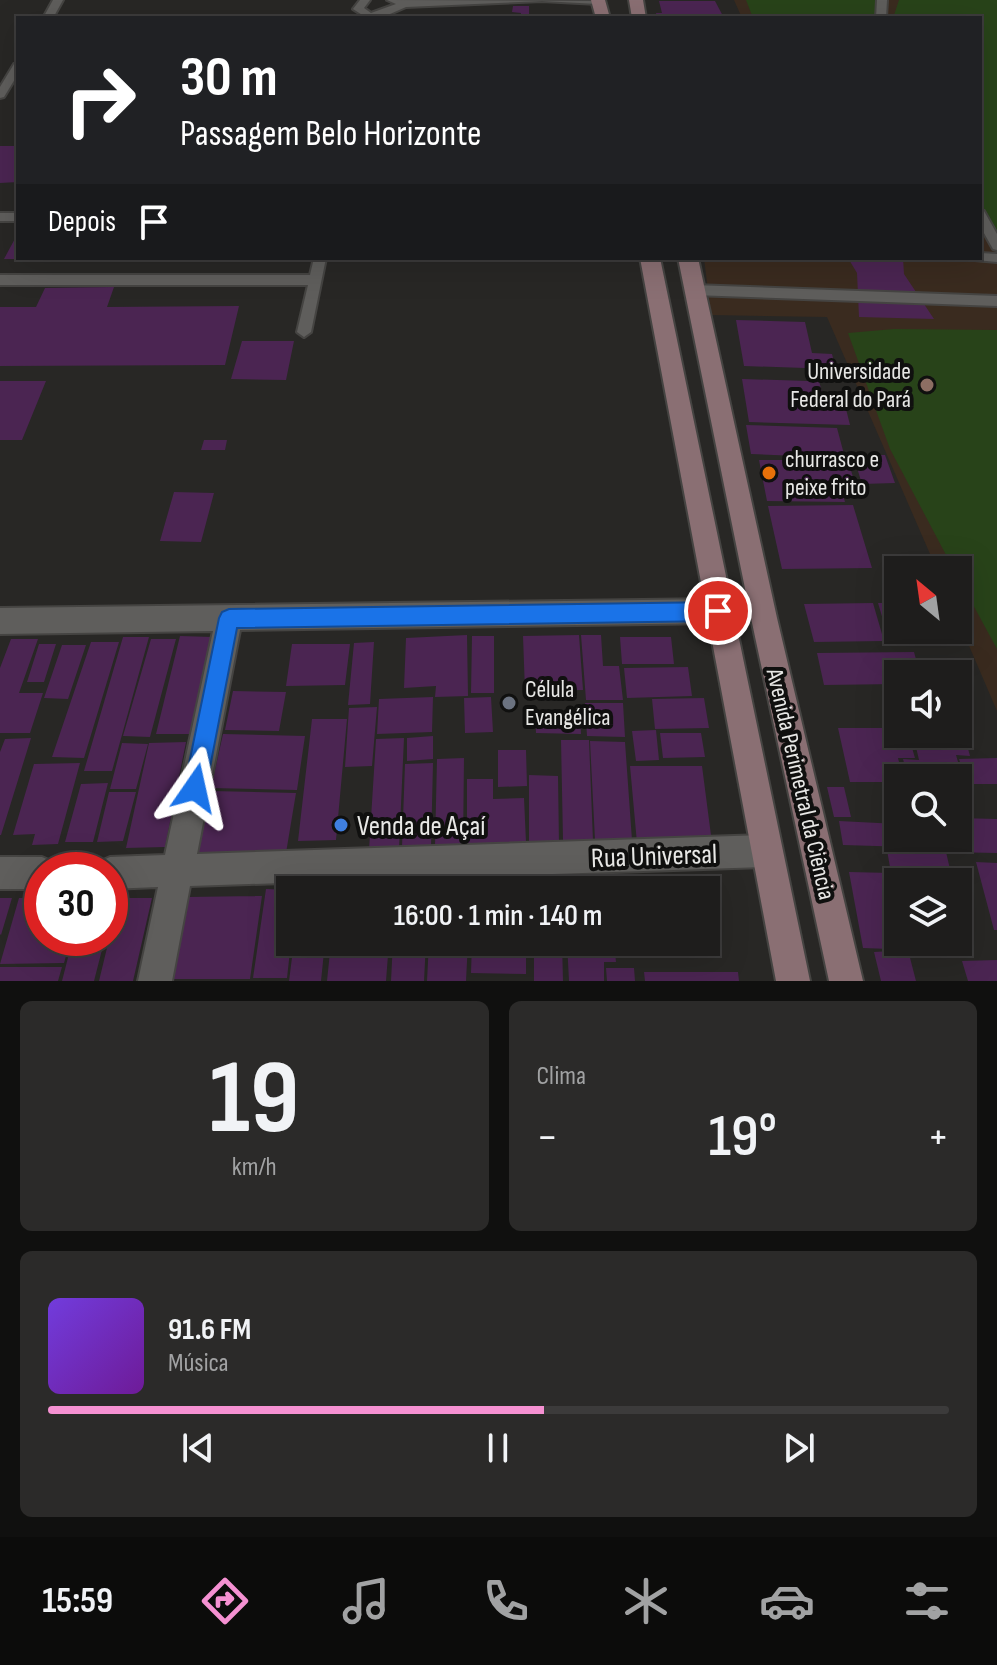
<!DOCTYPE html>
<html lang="pt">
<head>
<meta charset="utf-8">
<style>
	body { margin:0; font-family:"Sofia Sans Condensed",sans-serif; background:#2b2a29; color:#f1f3f6; height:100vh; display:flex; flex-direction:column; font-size:30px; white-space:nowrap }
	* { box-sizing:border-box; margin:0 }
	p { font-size:26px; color:#a1a2a3 }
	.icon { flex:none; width:44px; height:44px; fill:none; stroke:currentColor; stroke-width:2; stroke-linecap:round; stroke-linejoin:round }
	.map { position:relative; height:981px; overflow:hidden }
	.panel { display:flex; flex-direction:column; gap:20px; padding:20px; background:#10100f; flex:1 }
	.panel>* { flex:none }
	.guide { position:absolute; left:16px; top:16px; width:966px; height:244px; border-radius:0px; box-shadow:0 8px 32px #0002,0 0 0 2px #3c3b3b; background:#202124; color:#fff; overflow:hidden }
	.needle { width:52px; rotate:331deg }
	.controls { position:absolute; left:884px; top:556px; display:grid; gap:16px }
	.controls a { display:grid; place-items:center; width:88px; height:88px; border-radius:0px; background:#1e1d1c; box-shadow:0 8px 32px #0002,0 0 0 2px #3c3b3b; font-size:40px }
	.speed { position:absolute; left:24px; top:852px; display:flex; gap:16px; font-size:40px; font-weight:700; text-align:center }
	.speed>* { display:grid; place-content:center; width:104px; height:104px; border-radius:50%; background:#1e1d1c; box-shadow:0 8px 32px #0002,0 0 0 2px #3c3b3b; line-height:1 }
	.speed .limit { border:12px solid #d22; background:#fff; color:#111 }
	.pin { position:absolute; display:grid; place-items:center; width:68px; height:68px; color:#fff; margin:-34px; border:4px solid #fff; border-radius:50%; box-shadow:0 2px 8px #0007 }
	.me { position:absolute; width:88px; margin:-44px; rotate:11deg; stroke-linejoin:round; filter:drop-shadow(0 0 6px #0008) }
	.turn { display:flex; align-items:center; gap:28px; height:168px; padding:0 32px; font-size:36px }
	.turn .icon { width:104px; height:104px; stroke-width:2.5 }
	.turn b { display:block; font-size:56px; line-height:68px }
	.then { display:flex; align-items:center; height:76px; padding:0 32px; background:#0003; gap:16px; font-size:30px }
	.big { font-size:60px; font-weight:600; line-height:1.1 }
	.panel .card { flex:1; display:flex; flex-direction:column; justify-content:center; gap:12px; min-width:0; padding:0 28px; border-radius:12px; background:#2b2a29 }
	.panel .dial { align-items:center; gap:0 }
	.dial b { font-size:104px; line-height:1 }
	.song { display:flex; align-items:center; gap:24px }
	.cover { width:96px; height:96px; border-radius:12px; background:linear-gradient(135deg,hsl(260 70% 55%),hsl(280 70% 35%)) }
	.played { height:8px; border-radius:4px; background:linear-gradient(90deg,#f591d2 55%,#3c3b3b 55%) }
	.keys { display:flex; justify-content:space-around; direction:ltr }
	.heat { display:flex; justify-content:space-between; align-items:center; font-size:44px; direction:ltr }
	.panel .tiles { flex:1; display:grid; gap:20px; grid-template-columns:1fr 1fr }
	.card:last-child { grid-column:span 2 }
	.trip { position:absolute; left:276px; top:876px; width:444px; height:80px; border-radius:0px; background:#1e1d1c; box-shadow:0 8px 32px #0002,0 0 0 2px #3c3b3b; font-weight:600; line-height:80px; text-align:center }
	.tab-bar { display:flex; height:128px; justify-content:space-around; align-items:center; background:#0c0c0b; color:#a1a2a3 }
	.tab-bar .icon { width:56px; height:56px }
	.tab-bar .on { color:#f591d2 }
	.tab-bar b { font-size:36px; color:#f1f3f6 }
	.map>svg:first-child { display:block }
	.education { fill:#3a2b1f }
	.green { fill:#284319 }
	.building { fill:#4b2552 }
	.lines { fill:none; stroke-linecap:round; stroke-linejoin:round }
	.lane-casing { stroke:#454442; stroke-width:4 }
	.street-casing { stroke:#454442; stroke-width:4 }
	.secondary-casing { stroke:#454442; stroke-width:4 }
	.lane { fill:#5f5e5c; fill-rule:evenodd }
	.street { fill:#5f5e5c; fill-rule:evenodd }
	.secondary { fill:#8a6f73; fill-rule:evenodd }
	.route { fill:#1a73e8; stroke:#114b97; stroke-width:2 }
	.education-dot { fill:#8d6e63; stroke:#10100f; stroke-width:3 }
	.food-dot { fill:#e8710a; stroke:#10100f; stroke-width:3 }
	.worship-dot { fill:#6b7280; stroke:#10100f; stroke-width:3 }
	.shop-dot { fill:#3f7fe0; stroke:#10100f; stroke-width:3 }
	.labels { text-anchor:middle; stroke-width:8; stroke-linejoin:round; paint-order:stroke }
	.poi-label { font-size:24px; fill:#e8e8e6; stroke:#10100f; text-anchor:start }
	.street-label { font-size:24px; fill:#e8e8e6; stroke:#10100f }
	.near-poi-label { font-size:28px; fill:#e8e8e6; stroke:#10100f; text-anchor:start }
	.near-street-label { font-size:28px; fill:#e8e8e6; stroke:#10100f }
</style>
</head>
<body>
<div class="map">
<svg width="997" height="981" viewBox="0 0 997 981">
	<rect width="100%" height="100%" fill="#282725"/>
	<path class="education" d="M734 0H997V711L958 620V570H937L827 317 711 315 704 258H980V18H742Z"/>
	<path class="green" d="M746 0H880L876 18H753Z
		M899 0H997V243L980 211V18H893Z
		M894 329 997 330V649L958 577V570H954L890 449 848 333Z"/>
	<path class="building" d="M659 1H715L724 18H657L656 13H662Z
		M513 6H529V18H521V13L512 12Z
		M0 146H18V182L0 183Z
		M18 233V259H4Z
		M848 258H903L904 274 934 319 859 317 857 273Z
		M114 287 107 307 239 306 225 365 0 366V307H36L45 288Z
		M736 320 805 322 812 353 832 354 839 381H819L822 392 842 393 850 425 749 422 742 379 808 381 805 368 744 366Z
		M242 341H294L286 380 231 379Z
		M0 381H46L22 440H0Z
		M746 425 837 428 845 458 751 454Z
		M204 440H227L225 450H201Z
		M853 455H885L895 483 862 484Z
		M759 460H848L855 484H840L845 502 767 501Z
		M174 492 214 493 201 542 160 541Z
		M853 505 872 568 782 569 768 506Z
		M873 603 884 641 814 642 804 604Z
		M878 603H898V630H936L940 643H890Z
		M467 635 468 696 435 697 436 686 404 688 406 638Z
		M579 635 583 690 525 691 523 636Z
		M581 635H601L603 666H619L623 700H586Z
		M180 636 212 637 190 734H156Z
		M472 636H494V693H471Z
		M123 637H149L112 771H84Z
		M620 637H671L674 664H622Z
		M11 639H38L19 693H43L30 733H0V668Z
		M151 639H176L150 737 123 736Z
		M91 642H119L84 758 52 757Z
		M374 642 370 704 348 705 354 643Z
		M39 644H56L44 682H27Z
		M292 644H350L345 685 286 686Z
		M62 645H86L68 699 44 698Z
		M914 652 920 674H898V684L824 685 817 653Z
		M688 667 692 696 627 698 624 668Z
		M233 691 286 692 279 731 225 730Z
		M433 697 432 732 377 734 379 699Z
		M491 697 493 732 465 733 464 698Z
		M704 698 709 728 655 729 652 699Z
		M585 703H623L625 737 587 736Z
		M377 707 372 766 345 767 349 708Z
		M535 712H580L581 734 536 733Z
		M312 719H347L336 840 298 841Z
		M838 728H898V734H908L915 758H898L903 778H898V782H850Z
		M656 730 659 760 636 761 632 731Z
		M958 730H963L970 756 956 755 965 786H958V778H908L903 759 919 760 913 734H958Z
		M660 733H701L705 757 663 758Z
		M223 734 305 736 297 790 211 788Z
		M433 736V759L407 761V738Z
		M31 738 1 835H0V752L5 739Z
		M404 738 399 849 369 850 376 739Z
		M561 740H589L593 841 563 840Z
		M590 741 625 742 632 840H595Z
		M186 742 165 847 126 848 149 743Z
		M122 743 148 744 136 789H110Z
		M498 750H526L527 786 498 787Z
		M464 758 463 846H435L437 759Z
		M997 758V784H967L959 759Z
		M80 763 58 844 32 845 35 834 13 835 34 764Z
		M433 763 431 847H402L405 764Z
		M630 766H702L712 843H637Z
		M529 775 558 776 559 845 529 844Z
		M467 779H493V799L524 798 526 842 467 844Z
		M108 783 93 842H65L81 784Z
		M827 787H844L851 817H834Z
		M889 788H898V814H895Z
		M211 791 296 793 286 853 222 852 219 862H195Z
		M109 792H136L123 841 97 842Z
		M958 818 997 819V853L946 852 943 838H958Z
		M839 821 898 824V838H907L909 847 843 845Z
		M887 850 946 852 953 882H898V942H958L959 906 970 952 863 948 849 872 891 873Z
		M976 862 997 863V930H994Z
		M705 885 706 890H656L655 886Z
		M612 886H652V890H612Z
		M266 889 290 890 291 942 287 978H253Z
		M262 896 250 979H172L188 897Z
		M0 898H12L1 935 0 934Z
		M19 898H42V938H71L64 963 0 964Z
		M119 898H152L133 981H99Z
		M73 938H105L94 981H62Z
		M294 942H325L321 981H289Z
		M331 942H389L386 981H327Z
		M393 942H426L424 981H391Z
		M429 942H468L466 981H427Z
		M472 942H526V974L471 973Z
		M534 942H562L563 981H534Z
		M567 942H614L616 962H604V981H569Z
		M908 950 916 981H881L874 952Z
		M997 960V981H968L962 961Z
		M0 967H62L58 981H0Z
		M606 968H634L635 981H607Z
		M644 972H738L739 981H645Z"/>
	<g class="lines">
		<g class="lane-casing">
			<path id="lane" d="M53 0H63L53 18H43Z
				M360 0H370L364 8 371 13 396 4 387 0 603 1 598 4 542 1 406 7 390 14 367 18 353 9Z
				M877 0H887L886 18H876Z
				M18 63V74L4 97 0 98V87L14 64Z
				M980 210 984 211 997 234V250L993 249 980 226Z
				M0 213H18V221H0Z
				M980 253 997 254V262L975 260 974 258H980Z
				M314 258H326L311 332 304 337 297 332 308 285H0V275H310Z
				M693 285 997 296V306L693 295 686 290Z"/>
		</g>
		<g class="street-casing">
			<path id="street" d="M718 599 727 602 731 611 727 620 718 623 240 630 197 854 766 835 777 840 782 851 777 862 766 867 190 886 172 981H138L158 887 110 889V870H95L99 862 110 857 165 855 213 631 0 634V608Z
				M0 857H42L53 862 57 870H42V889H0Z"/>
		</g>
		<g class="secondary-casing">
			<path id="secondary" d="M591 0H605L610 18H596Z
				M629 0H643L646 18H632Z
				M640 258H660L810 981H776Z
				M678 258H698L777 618 863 981H829L751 618Z"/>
		</g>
		<use href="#lane" class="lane"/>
		<use href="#street" class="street"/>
		<use href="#secondary" class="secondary"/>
	</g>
	<path class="route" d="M718 602 725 605 728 611 725 618 718 621 237 628 206 788 203 796 195 800 187 796 184 788 219 618 222 612 229 609Z"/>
	<circle class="education-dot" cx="927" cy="385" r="8"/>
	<circle class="food-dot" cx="769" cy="473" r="8"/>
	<circle class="worship-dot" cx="509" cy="703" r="8"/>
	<circle class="shop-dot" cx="341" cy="825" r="8"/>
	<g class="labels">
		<g class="poi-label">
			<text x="911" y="379" text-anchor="end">Universidade<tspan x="911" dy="28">Federal do Pará</tspan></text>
			<text x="785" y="467">churrasco e<tspan x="785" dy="28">peixe frito</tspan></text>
			<text x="525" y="697">Célula<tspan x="525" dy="28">Evangélica</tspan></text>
		</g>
		<g class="street-label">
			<text transform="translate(801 784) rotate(77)" y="8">Avenida Perimetral da Ciência</text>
		</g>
		<g class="near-poi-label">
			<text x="357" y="835">Venda de Açaí</text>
		</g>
		<g class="near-street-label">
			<text transform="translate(654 855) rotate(-2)" y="10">Rua Universal</text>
		</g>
	</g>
</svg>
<div class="controls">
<a><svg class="needle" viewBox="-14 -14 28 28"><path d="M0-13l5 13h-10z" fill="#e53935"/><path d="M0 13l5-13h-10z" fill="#a1a2a3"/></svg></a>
<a><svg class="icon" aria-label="sound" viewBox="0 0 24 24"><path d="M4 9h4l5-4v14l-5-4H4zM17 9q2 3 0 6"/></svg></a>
<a><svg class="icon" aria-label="search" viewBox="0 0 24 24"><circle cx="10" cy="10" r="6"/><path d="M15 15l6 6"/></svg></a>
<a><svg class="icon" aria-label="layers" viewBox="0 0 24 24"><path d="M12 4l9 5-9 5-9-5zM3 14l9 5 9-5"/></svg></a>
</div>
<div class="speed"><div class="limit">30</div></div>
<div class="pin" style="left:718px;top:611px;background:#d93025"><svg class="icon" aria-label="arrive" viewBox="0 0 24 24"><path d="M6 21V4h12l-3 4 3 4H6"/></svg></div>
<svg class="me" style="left:195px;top:788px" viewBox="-20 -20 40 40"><path d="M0-17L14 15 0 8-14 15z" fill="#1a73e8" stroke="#fff" stroke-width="4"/></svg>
<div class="trip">16:00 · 1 min · 140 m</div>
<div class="guide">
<div class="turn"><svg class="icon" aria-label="right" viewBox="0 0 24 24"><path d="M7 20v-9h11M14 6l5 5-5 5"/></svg><div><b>30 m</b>Passagem Belo Horizonte</div></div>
<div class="then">Depois<svg class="icon" aria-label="arrive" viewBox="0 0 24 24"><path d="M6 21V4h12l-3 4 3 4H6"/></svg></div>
</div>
</div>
<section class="panel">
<div class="tiles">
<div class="card dial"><b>19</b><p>km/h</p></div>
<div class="card"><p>Clima</p>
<div class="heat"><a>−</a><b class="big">19°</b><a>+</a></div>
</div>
<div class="card">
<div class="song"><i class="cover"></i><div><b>91.6 FM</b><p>Música</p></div></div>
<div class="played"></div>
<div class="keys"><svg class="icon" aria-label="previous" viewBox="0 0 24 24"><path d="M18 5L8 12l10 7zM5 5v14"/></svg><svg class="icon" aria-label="pause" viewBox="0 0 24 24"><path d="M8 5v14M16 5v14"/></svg><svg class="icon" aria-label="next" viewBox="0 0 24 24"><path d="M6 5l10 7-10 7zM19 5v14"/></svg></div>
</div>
</div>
</section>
<nav class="tab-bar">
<b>15:59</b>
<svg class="icon on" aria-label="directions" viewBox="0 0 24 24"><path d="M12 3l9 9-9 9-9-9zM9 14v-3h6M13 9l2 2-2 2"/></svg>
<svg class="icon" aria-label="music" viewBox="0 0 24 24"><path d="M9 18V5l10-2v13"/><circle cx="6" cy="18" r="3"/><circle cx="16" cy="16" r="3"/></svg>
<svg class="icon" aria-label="phone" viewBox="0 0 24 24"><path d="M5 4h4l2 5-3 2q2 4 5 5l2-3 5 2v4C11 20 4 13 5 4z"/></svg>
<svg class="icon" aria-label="climate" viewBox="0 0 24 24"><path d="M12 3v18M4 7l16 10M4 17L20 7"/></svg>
<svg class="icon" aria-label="car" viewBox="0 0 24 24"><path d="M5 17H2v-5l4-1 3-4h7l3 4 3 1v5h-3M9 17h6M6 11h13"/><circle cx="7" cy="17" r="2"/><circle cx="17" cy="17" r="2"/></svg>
<svg class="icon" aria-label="filters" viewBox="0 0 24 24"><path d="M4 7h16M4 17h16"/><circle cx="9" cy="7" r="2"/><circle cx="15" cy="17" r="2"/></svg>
</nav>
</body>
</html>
